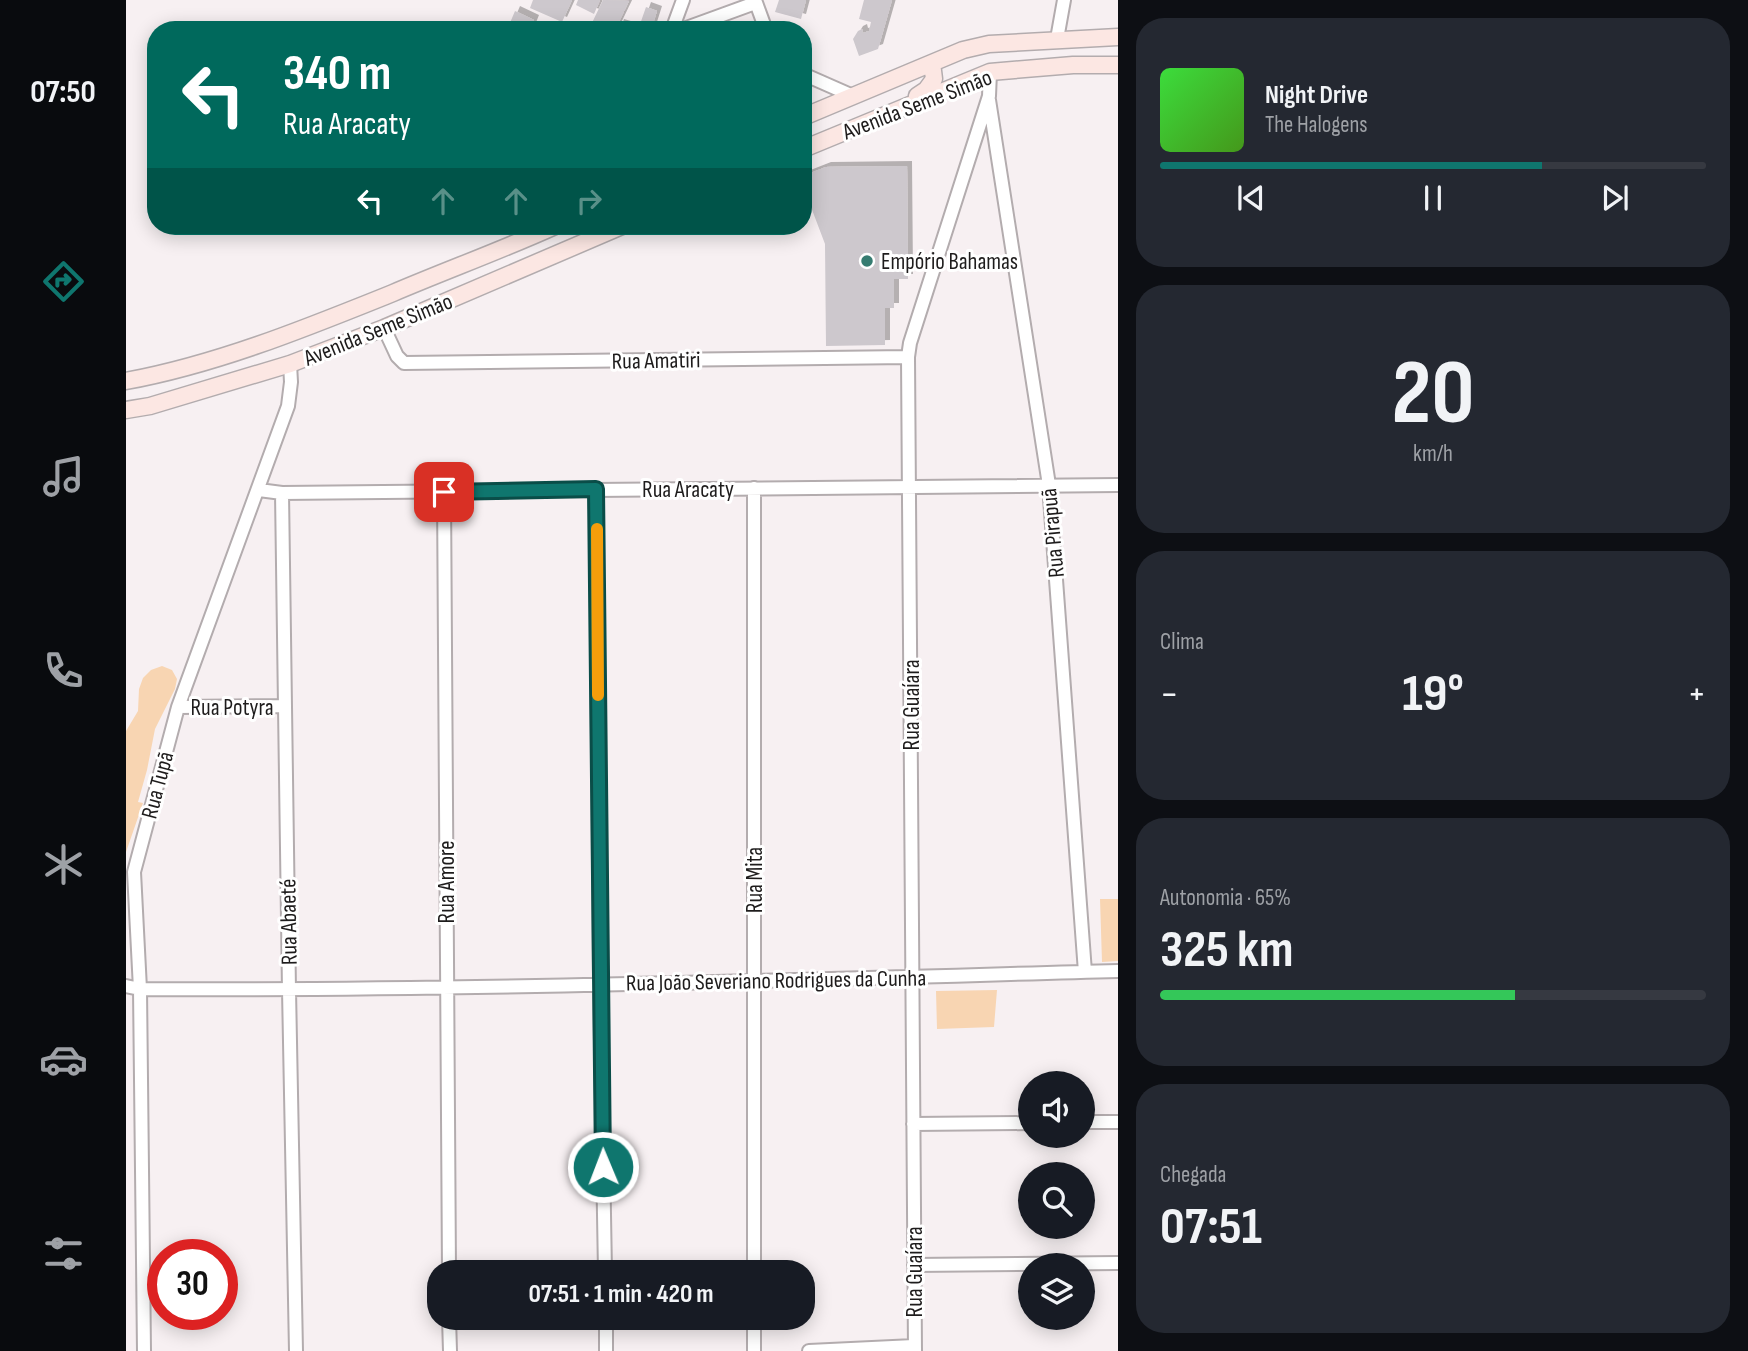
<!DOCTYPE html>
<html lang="pt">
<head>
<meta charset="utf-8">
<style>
	body { margin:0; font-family:"Sofia Sans Condensed",sans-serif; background:#242831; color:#f1f3f6; height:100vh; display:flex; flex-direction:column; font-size:26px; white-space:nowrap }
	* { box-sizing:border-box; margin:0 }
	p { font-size:23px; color:#9ea1a6 }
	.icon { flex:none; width:38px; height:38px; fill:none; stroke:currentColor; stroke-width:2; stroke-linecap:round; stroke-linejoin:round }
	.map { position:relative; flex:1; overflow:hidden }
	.drawer { display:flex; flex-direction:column; gap:18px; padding:18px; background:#0d0f14; width:630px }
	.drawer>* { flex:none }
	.banner { position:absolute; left:21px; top:21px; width:665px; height:214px; border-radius:28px; box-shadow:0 4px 18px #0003; background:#00695c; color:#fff; overflow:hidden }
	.fabs { position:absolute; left:892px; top:1071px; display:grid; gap:14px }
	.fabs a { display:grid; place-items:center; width:77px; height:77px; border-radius:50%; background:#171b24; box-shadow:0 4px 18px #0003; font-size:35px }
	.speed { position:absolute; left:21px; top:1239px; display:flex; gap:14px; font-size:35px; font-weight:700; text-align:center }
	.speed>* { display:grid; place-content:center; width:91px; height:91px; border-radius:50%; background:#171b24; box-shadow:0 4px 18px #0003; line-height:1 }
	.speed .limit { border:10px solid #d22; background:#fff; color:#111 }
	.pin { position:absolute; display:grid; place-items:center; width:60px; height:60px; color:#fff; margin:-30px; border-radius:14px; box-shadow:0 4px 10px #0006 }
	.me { position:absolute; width:77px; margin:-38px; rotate:359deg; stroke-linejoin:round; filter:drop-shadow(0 0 5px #0008) }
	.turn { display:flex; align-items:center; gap:24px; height:147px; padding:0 21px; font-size:32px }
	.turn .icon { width:91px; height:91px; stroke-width:2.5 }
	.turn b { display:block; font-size:49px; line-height:60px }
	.lanes { display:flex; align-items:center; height:66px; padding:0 21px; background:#0003; justify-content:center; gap:35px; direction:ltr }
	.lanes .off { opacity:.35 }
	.big { font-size:52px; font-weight:700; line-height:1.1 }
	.drawer .widget { flex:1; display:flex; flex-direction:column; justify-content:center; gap:10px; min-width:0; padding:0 24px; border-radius:28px; background:#242831 }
	.drawer .dial { align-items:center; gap:0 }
	.dial b { font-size:91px; line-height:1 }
	.song { display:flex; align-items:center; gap:21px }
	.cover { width:84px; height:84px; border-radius:10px; background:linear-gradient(135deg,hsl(120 70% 55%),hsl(100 70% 35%)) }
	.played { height:7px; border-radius:4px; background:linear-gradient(90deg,#0f766e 70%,#363941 70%) }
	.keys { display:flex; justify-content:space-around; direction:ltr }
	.heat { display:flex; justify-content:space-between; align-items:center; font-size:38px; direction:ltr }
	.charge { height:10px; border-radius:5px; background:linear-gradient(90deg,#34c759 65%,#363941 0) }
	.trip { position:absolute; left:301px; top:1260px; width:388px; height:70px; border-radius:28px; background:#171b24; box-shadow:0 4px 18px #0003; font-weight:700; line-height:70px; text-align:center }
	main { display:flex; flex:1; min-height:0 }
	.dock { display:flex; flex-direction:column; width:126px; justify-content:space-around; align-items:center; background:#090b0e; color:#9ea1a6 }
	.dock .icon { width:49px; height:49px }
	.dock .on { color:#0f766e }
	.dock b { font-size:32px; color:#f1f3f6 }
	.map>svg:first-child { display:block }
	.green { fill:#f8d5b2 }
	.building { fill:#cdc8cd; filter:url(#shadow) }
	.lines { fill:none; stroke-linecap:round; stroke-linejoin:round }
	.street-casing { stroke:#b3acae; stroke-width:16 }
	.secondary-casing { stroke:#b3acae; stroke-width:19 }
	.street { stroke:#fff; stroke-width:12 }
	.secondary { stroke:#fce7e3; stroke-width:16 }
	.route-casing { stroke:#0a4d48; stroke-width:18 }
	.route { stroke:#0f766e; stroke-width:12 }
	.slow { stroke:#f59e0b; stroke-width:12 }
	.poi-dot { fill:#367c71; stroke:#fff; stroke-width:2.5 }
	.labels { text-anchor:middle; stroke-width:6; stroke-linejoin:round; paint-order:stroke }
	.street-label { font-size:23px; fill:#1e1c1c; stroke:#fff }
	.poi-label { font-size:23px; fill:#1e1c1c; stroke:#fff; text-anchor:start }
</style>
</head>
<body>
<main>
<nav class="dock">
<b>07:50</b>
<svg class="icon on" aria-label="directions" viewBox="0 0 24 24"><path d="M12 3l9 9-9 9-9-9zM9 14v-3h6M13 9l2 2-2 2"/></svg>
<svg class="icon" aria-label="music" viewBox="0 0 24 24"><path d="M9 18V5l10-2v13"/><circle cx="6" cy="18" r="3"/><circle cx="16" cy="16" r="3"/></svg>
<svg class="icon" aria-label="phone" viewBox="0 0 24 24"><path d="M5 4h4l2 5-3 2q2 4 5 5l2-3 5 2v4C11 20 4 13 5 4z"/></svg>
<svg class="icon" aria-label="climate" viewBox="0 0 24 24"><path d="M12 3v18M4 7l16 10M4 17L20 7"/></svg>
<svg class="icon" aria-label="car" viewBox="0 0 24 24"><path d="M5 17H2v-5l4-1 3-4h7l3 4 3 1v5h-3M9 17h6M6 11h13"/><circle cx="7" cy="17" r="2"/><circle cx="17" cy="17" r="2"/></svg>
<svg class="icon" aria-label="filters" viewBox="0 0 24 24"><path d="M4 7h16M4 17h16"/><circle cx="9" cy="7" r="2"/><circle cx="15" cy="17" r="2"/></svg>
</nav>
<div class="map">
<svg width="992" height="1351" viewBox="0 0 992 1351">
	<defs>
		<filter id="shadow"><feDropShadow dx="5" dy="-5" stdDeviation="0" flood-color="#0004"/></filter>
	</defs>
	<rect width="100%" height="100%" fill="#f7f0f2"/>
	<path class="green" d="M36 666 46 670 51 679 49 689 29 729 21 770 12 802 17 803 0 852V731L12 711 13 689 17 678 25 670Z
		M974 899H992V961L976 962Z
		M871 990 868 1027 811 1029 810 991Z"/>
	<path class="building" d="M407 0H446L436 22 404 8Z
		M452 0H474L468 14 450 5Z
		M477 0 503 1 489 30H470L464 27Z
		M653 0H680L675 19 649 12Z
		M738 0H766L752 49 733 56 727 39 732 31 736 29 737 33 743 31 745 22 733 19Z
		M520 7 531 11 525 30H512Z
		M389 11 408 20 404 30H381Z
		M493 24 510 29V30H491Z
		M781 166 782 279H768V308H759V345L700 346 699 244 677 186V176L700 167Z"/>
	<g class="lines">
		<g class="street-casing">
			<path id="street" d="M629 0 640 30
				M546 30 557 0
				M555 30 629 3
				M931 39 938 0
				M677 74 727 96
				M863 100 923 485 959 972
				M258 328 271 356 278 363 782 357
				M628 488V1272
				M470 489 474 983 479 1272
				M133 490 156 493 992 485
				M318 492 323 1272
				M156 493 163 990 170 1351
				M52 707 159 706
				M0 986 14 989C340 991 666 980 992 971
				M957 1122H992
				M787 1124 905 1123
				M788 1265 992 1263
				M323 1318 324 1351
				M480 1318V1351
				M18 1351 14 989 8 872 52 707 162 406 165 382 164 364
				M628 1351V1318
				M683 1351 788 1346
				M789 1351 782 357 784 343 863 96 864 72"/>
		</g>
		<g class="secondary-casing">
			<path id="secondary" d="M791 96 800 90 808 79 806 63
				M677 117 837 50 863 44 992 37
				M677 149 864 72 947 65H992
				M0 381C92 364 180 328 267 293 321 270 376 250 429 226
				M0 410 24 406 164 364 258 328 496 226"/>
		</g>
		<use href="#street" class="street"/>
		<use href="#secondary" class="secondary"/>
	</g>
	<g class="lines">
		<g class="route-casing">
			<path id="route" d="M318 492 470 489 477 1167"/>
		</g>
		<use href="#route" class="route"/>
		<path class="slow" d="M471 529 472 695"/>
	</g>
	<circle class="poi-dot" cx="741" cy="261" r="7"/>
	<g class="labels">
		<g class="street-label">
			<text transform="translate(791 104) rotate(-21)" y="8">Avenida Seme Simão</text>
			<text transform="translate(252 329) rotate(-22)" y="8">Avenida Seme Simão</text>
			<text transform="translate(530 360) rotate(-1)" y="8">Rua Amatiri</text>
			<text x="562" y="497">Rua Aracaty</text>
			<text transform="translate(926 533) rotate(-95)" y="8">Rua Pirapuã</text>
			<text transform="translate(785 705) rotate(-90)" y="8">Rua Guaíara</text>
			<text x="106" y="715">Rua Potyra</text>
			<text transform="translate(31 785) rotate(-75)" y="8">Rua Tupã</text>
			<text transform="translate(628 880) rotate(-90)" y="8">Rua Mita</text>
			<text transform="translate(320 882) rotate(-90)" y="8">Rua Amore</text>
			<text transform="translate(162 922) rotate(-91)" y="8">Rua Abaeté</text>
			<text transform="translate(650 980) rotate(-1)" y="8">Rua João Severiano Rodrigues da Cunha</text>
			<text transform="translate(788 1272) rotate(-90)" y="8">Rua Guaíara</text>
		</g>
		<g class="poi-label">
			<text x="755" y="269">Empório Bahamas</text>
		</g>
	</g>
</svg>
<div class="fabs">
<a><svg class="icon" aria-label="sound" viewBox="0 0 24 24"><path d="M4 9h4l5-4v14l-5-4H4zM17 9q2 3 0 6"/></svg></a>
<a><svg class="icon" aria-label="search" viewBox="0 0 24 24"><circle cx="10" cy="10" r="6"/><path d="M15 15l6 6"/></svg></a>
<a><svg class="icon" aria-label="layers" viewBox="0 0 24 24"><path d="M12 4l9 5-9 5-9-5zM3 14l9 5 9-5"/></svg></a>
</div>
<div class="speed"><div class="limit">30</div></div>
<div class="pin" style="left:318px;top:492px;background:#d93025"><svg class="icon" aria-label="arrive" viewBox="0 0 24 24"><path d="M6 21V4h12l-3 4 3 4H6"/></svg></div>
<svg class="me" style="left:477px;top:1167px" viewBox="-20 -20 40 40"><circle r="17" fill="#0f766e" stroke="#fff" stroke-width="3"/><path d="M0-11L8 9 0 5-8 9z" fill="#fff"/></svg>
<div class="trip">07:51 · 1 min · 420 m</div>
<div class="banner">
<div class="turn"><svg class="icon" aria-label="left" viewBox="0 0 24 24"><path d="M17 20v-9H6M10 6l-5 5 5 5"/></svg><div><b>340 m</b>Rua Aracaty</div></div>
<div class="lanes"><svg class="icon" aria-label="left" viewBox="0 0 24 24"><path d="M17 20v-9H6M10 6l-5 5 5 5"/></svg><svg class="icon off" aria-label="ahead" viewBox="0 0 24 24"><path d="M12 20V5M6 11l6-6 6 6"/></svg><svg class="icon off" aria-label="ahead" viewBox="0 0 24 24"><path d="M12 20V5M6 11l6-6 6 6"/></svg><svg class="icon off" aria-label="right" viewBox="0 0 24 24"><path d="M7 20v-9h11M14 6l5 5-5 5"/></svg></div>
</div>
</div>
<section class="drawer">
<div class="widget">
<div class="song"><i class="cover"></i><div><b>Night Drive</b><p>The Halogens</p></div></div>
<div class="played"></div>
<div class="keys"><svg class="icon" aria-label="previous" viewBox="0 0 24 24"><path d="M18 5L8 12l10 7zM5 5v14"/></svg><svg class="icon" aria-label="pause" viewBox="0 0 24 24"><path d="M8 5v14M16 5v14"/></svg><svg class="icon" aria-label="next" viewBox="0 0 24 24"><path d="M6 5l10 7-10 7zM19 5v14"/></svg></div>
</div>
<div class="widget dial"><b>20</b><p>km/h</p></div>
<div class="widget"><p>Clima</p>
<div class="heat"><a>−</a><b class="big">19°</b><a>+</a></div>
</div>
<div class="widget"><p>Autonomia · 65%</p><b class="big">325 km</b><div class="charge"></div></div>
<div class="widget"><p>Chegada</p><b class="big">07:51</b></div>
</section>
</main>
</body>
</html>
